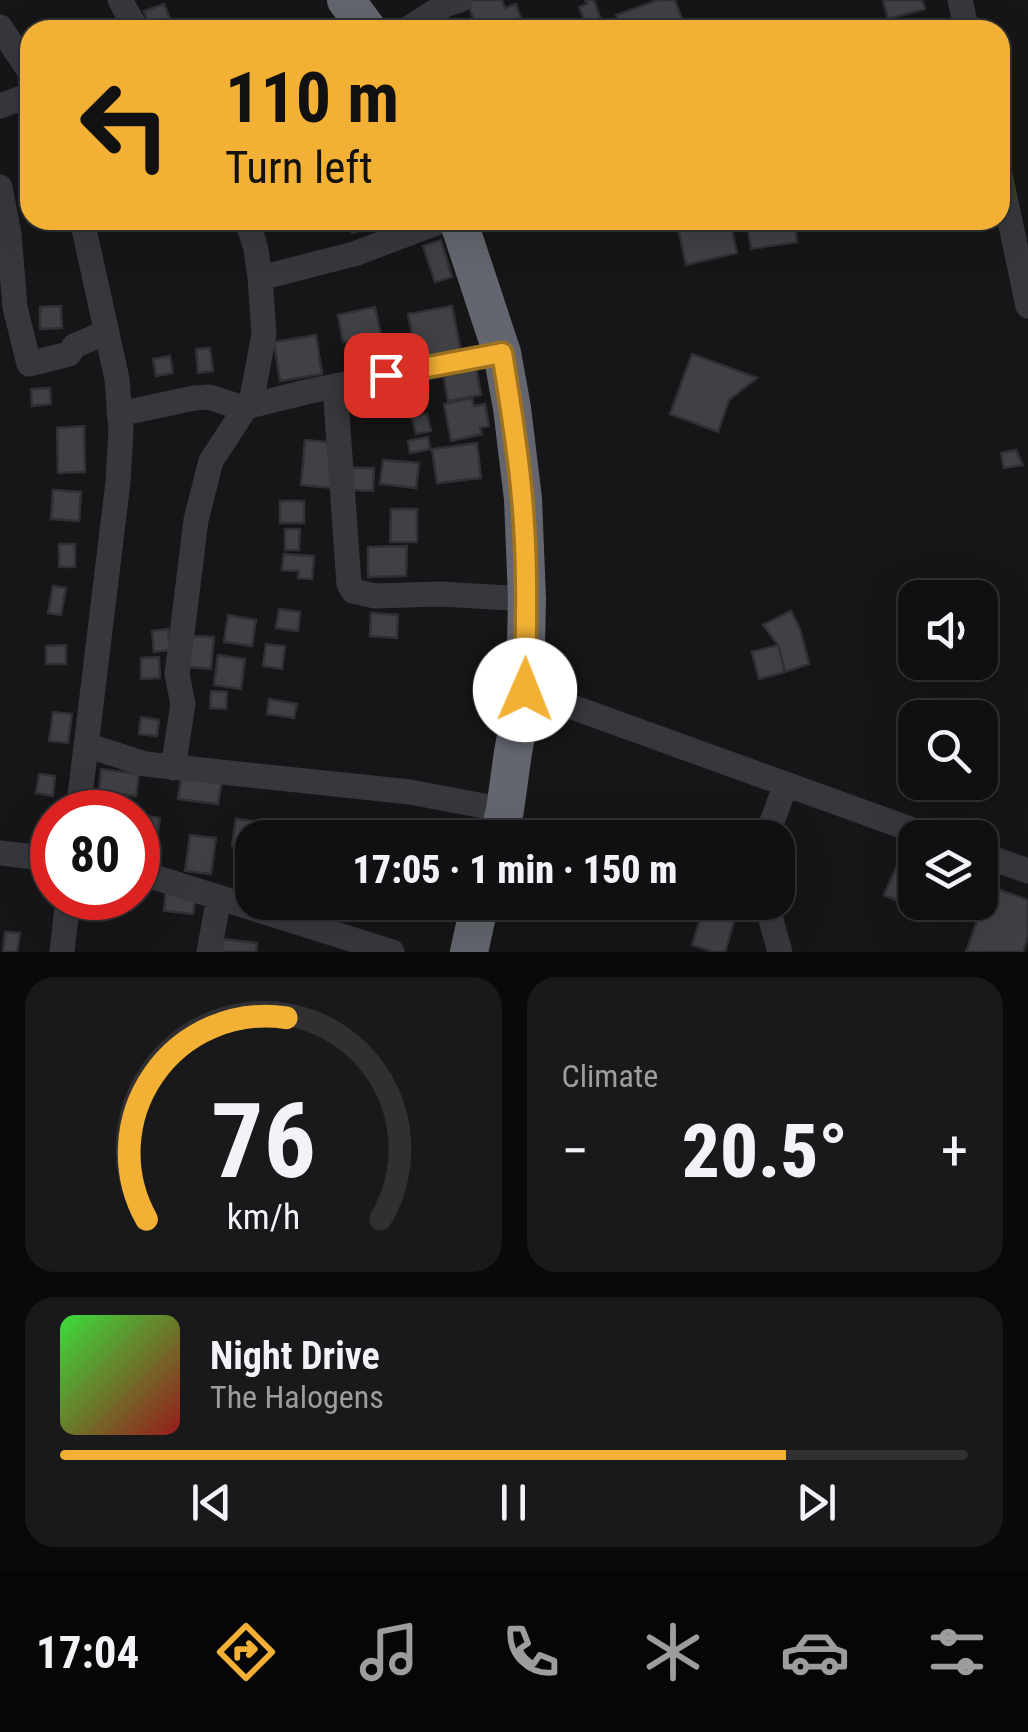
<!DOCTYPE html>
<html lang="en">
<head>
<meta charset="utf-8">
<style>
	body { margin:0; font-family:"Roboto Condensed",sans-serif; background:#19191b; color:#f1f3f6; height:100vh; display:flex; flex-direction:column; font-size:38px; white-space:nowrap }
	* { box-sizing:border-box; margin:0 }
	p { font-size:32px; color:#9c9d9f }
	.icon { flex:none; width:55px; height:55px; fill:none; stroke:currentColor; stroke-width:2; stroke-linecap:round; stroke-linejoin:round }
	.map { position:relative; height:952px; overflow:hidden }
	.drawer { display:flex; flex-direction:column; gap:25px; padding:25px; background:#09090a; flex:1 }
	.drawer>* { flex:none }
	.top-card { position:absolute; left:20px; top:20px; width:990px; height:210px; border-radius:30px; box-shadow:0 10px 40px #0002,0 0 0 2px #303032; background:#f2b134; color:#111; overflow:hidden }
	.controls { position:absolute; left:898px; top:580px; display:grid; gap:20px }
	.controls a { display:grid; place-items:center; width:100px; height:100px; border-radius:20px; background:#101012; box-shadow:0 10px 40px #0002,0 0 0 2px #303032; font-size:50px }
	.speed { position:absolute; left:30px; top:790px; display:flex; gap:20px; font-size:50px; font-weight:700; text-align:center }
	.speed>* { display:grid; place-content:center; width:130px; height:130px; border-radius:50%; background:#101012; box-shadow:0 10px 40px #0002,0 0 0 2px #303032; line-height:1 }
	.speed .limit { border:15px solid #d22; background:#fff; color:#111 }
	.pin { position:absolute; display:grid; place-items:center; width:85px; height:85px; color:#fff; margin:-42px; border-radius:20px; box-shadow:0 5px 15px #0006 }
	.me { position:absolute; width:110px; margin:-55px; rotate:1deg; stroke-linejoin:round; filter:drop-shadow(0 0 8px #0008) }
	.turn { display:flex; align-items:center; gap:35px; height:210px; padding:0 40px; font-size:45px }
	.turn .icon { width:130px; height:130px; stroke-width:2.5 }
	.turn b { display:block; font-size:70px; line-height:85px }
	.big { font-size:75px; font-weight:800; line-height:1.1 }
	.drawer .tile { flex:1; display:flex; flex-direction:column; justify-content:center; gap:15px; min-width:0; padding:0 35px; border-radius:30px; background:#19191b }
	.drawer .dial { align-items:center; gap:0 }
	.dial svg { height:260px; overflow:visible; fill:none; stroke:#303032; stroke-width:7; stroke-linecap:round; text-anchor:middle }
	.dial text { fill:#f1f3f6; stroke:none }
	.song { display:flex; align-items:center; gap:30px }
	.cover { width:120px; height:120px; border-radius:15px; background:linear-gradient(135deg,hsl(120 70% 55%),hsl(0 70% 35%)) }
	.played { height:10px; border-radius:5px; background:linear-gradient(90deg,#f2b134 80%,#303032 80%) }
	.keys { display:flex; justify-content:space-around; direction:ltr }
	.heat { display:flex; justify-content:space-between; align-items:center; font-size:55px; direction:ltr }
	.drawer .tiles { flex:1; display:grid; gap:25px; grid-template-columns:1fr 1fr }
	.tile:last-child { grid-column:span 2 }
	.trip { position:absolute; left:235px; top:820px; width:560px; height:100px; border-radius:30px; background:#101012; box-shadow:0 10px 40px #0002,0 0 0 2px #303032; font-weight:800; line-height:100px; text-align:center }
	.menu { display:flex; height:160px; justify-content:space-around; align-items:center; background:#060607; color:#9c9d9f }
	.menu .icon { width:70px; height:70px }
	.menu .selected { color:#f2b134 }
	.menu b { font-size:45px; color:#f1f3f6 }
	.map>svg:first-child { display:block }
	.building { fill:#404145; stroke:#303034; stroke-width:2.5 }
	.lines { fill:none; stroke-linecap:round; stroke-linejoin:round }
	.minor { stroke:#37383d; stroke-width:25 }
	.highway { stroke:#63666e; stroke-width:38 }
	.route-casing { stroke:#9d7322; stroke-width:25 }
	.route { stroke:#f2b134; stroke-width:18 }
</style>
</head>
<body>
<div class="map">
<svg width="1028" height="952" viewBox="0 0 1028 952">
	<rect width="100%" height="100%" fill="#161618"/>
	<path class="building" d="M471 0H502L505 8 516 4 522 22 511 26 512 30H477L467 1Z
		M585 0H594L601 20 587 26 579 7 587 4Z
		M658 0H675L686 30H621L616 15Z
		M883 0H922L925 9 888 19Z
		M164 4 172 24 151 30 144 11Z
		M347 220H391L352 233Z
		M710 220H730L737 253 686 265 678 228Z
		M747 220H794L797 242 751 249Z
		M441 240 452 277 435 282 423 246Z
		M61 306 62 328 40 329V307Z
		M452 306 461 351 417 360 408 314Z
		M375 307 381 335 343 342 338 315Z
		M316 335 322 374 280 381 274 342Z
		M210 348 213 371 198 373 196 349Z
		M692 354 757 378 729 400 718 432 670 414Z
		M170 356 173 373 156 376 153 359Z
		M475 362 481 395 448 401 442 368Z
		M50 388 51 404 32 406 31 389Z
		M472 398 474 406 485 404 489 426 480 428 482 434 451 441 444 404Z
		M427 414 431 431 416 434 412 417Z
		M84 426 85 472 58 473 57 428Z
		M428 437 430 449 410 453 408 441Z
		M305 440 337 443 333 488 301 485Z
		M477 443 481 478 437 483 432 449Z
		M1016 450 1023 465 1004 468 1001 453Z
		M383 460 419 463 416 488 380 484Z
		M350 468H374L373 491 349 490Z
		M53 490 81 492 79 521 51 519Z
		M280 501H304V523H280Z
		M391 509H417V542H390Z
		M285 529H300L299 550H285Z
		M59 544H75V567H59Z
		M407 546 406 576 368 577V547Z
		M284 554 314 556 312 579 298 578 299 571 282 570Z
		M53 586 66 588 61 615 48 613Z
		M279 609 300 612 298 631 276 628Z
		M791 611 800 629 809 664 785 672 778 645 763 625Z
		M371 613 398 615 397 638 370 636Z
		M228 615 256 620 252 646 224 642Z
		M168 629 170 650 154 652 152 631Z
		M190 636 214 637 211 669 188 667Z
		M266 644 285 646 282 669 263 666Z
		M66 645V664H46V646Z
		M778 645 785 672 759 679 752 652Z
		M218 655 245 659 241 689 214 685Z
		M159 657 160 678 141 679V658Z
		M211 691 227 692 226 709 210 708Z
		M269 699 297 704 294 718 267 714Z
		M53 712 72 714 68 743 49 741Z
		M141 717 159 720 157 736 139 734Z
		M101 769 139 774 136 796 99 791Z
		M182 773 222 779 218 804 178 799Z
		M39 774 55 776 53 796 36 793Z
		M139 815 160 818 157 838 138 835Z
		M236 819 258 822 256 838H252V849L232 846Z
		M190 835 216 838 211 874 185 871Z
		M908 841 915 844V889L908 905 884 895Z
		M989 886 1028 900V937L1023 952H966Z
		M166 888 196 892 193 914 164 911Z
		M97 898H111L108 918 95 916Z
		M697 902H740L725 952H714L692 945 701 916Z
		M5 932 20 933 17 952H3Z
		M223 939 257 943 256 952H221Z"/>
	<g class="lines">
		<path class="minor" d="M120 0 137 30
			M960 0 967 30
			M0 27 30 72
			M406 30 445 5 460 0
			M0 106 30 95
			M1000 174 1028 306
			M0 187 9 234 15 307 29 364 69 354 74 346 107 332
			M260 278 354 254 444 220
			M335 386 349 584 353 591 375 596 440 594 527 599
			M119 414 194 398 209 397 237 406H249L310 391 502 353
			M525 690 935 838
			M86 745 145 764 410 792 505 810
			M173 768 183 704 177 674 196 520 211 461 252 398 264 334 260 278 256 249 247 220
			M78 812 118 482 121 430 117 379 82 220
			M766 838 786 784
			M0 853 52 859
			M980 854 1028 871
			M138 872 392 952
			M766 902 780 952
			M62 952 68 898
			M209 952 219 897"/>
		<path class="highway" d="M346 0 368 30
			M458 220 502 353 512 408 523 499 527 599 525 690 513 752 505 810 498 838
			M469 952 480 902"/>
	</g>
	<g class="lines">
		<g class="route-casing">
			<path id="route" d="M386 375 502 353C510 401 518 449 522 498 528 562 526 626 525 690"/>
		</g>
		<use href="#route" class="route"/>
	</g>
</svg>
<div class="controls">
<a><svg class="icon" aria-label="sound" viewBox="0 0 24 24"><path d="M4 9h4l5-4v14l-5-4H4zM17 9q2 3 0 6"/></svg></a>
<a><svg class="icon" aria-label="search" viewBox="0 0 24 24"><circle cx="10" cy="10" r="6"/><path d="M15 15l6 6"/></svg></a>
<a><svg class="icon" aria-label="layers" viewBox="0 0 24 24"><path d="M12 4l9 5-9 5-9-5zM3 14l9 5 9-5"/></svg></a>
</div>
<div class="speed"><div class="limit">80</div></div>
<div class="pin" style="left:386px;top:375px;background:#d93025"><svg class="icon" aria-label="arrive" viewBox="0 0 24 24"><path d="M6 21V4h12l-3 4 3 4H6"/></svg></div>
<svg class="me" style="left:525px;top:690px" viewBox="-20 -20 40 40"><circle r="19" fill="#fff"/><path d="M0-13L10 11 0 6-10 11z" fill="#f2b134"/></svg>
<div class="trip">17:05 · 1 min · 150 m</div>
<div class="top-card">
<div class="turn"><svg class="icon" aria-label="left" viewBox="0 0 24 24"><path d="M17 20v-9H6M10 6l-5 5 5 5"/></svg><div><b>110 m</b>Turn left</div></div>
</div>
</div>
<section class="drawer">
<div class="tiles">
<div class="tile dial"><svg viewBox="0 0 100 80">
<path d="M14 69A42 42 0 1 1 86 69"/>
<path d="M14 69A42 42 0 0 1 57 7" stroke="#f2b134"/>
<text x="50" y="56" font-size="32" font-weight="700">76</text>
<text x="50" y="72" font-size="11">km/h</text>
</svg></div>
<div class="tile"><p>Climate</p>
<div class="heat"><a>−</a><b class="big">20.5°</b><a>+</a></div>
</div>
<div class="tile">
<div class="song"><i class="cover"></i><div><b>Night Drive</b><p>The Halogens</p></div></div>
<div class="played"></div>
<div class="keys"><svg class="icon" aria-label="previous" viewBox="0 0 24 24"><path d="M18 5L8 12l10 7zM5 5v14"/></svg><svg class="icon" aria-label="pause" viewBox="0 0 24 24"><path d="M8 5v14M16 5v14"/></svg><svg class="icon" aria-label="next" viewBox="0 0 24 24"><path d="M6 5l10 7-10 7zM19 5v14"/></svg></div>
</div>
</div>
</section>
<nav class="menu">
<b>17:04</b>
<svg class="icon selected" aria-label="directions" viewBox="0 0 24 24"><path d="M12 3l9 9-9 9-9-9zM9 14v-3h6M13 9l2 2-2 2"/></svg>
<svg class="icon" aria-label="music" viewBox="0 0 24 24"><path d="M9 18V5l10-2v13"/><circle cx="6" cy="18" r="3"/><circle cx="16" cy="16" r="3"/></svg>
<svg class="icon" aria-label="phone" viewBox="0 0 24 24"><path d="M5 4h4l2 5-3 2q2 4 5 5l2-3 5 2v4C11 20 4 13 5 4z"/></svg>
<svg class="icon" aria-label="climate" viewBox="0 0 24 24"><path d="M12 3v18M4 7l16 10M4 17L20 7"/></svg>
<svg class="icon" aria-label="car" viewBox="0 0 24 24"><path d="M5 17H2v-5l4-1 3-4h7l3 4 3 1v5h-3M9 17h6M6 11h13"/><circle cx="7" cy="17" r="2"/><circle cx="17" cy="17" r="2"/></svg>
<svg class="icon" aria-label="filters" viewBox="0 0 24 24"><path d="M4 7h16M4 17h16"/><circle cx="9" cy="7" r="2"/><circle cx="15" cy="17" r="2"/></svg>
</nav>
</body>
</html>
